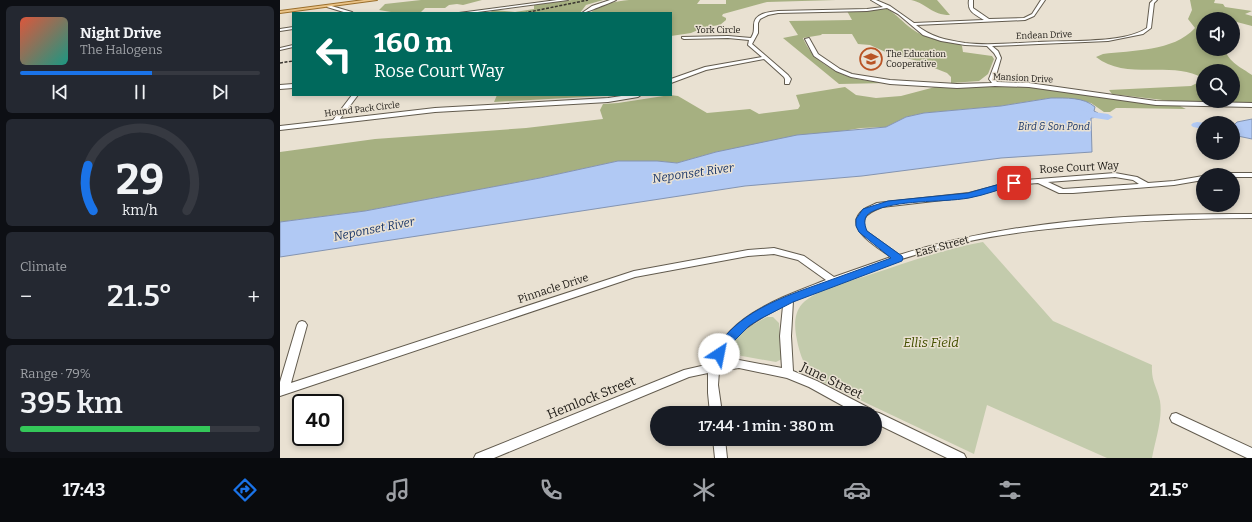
<!DOCTYPE html>
<html lang="en">
<head>
<meta charset="utf-8">
<style>
	body { margin:0; font-family:Bitter,serif; background:#242831; color:#f1f3f6; height:100vh; display:flex; flex-direction:column; font-size:15px; white-space:nowrap }
	* { box-sizing:border-box; margin:0 }
	p { font-size:13px; color:#9ea1a6 }
	.icon { flex:none; width:22px; height:22px; fill:none; stroke:currentColor; stroke-width:2; stroke-linecap:round; stroke-linejoin:round }
	.map { position:relative; flex:1; overflow:hidden }
	.panel { display:flex; flex-direction:column; gap:6px; padding:6px; background:#0d0f14; width:280px }
	.panel>* { flex:none }
	.guide { position:absolute; left:12px; top:12px; width:380px; height:84px; border-radius:0px; box-shadow:0 2px 6px #0003; background:#00695c; color:#fff; overflow:hidden }
	.controls { position:absolute; left:916px; top:12px; display:grid; gap:8px }
	.controls a { display:grid; place-items:center; width:44px; height:44px; border-radius:50%; background:#171b24; box-shadow:0 2px 6px #0003; font-size:20px }
	.speed { position:absolute; left:12px; top:394px; display:flex; gap:8px; font-size:20px; font-weight:700; text-align:center }
	.speed>* { display:grid; place-content:center; width:52px; height:52px; border-radius:50%; background:#171b24; box-shadow:0 2px 6px #0003; line-height:1 }
	.speed .limit { border:2px solid #111; border-radius:6px; background:#fff; color:#111 }
	.pin { position:absolute; display:grid; place-items:center; width:34px; height:34px; color:#fff; margin:-17px; border-radius:8px; box-shadow:0 2px 6px #0006 }
	.me { position:absolute; width:44px; margin:-22px; rotate:34deg; stroke-linejoin:round; filter:drop-shadow(0 0 3px #0008) }
	.turn { display:flex; align-items:center; gap:14px; height:84px; padding:0 16px; font-size:18px }
	.turn .icon { width:52px; height:52px; stroke-width:2.5 }
	.turn b { display:block; font-size:28px; line-height:34px }
	.big { font-size:30px; font-weight:600; line-height:1.1 }
	.panel .tile { flex:1; display:flex; flex-direction:column; justify-content:center; gap:6px; min-width:0; padding:0 14px; border-radius:6px; background:#242831 }
	.panel .dial { align-items:center; gap:0 }
	.dial svg { height:104px; overflow:visible; fill:none; stroke:#363941; stroke-width:7; stroke-linecap:round; text-anchor:middle }
	.dial text { fill:#f1f3f6; stroke:none }
	.song { display:flex; align-items:center; gap:12px }
	.cover { width:48px; height:48px; border-radius:6px; background:linear-gradient(135deg,hsl(10 70% 55%),hsl(170 70% 35%)) }
	.played { height:4px; border-radius:2px; background:linear-gradient(90deg,#1a73e8 55%,#363941 55%) }
	.keys { display:flex; justify-content:space-around; direction:ltr }
	.heat { display:flex; justify-content:space-between; align-items:center; font-size:22px; direction:ltr }
	.charge { height:6px; border-radius:3px; background:linear-gradient(90deg,#34c759 79%,#363941 0) }
	.trip { position:absolute; left:370px; top:406px; width:232px; height:40px; border-radius:20px; background:#171b24; box-shadow:0 2px 6px #0003; font-weight:600; line-height:40px; text-align:center }
	.dock { display:flex; height:64px; justify-content:space-around; align-items:center; background:#090b0e; color:#9ea1a6 }
	.dock .icon { width:28px; height:28px }
	.dock .current { color:#1a73e8 }
	.dock b { font-size:18px; color:#f1f3f6 }
	main { display:flex; flex:1; min-height:0 }
	.map>svg:first-child { display:block }
	.green { fill:#c3cbac }
	.forest { fill:#a6b081 }
	.water { fill:#b1c9f4; stroke:#8494b1 }
	.lines { fill:none; stroke-linecap:round; stroke-linejoin:round }
	.river { fill:#b1c9f4; fill-rule:evenodd }
	.minor-casing { stroke:#625b4e; stroke-width:2 }
	.major-casing { stroke:#9a6e2b; stroke-width:2 }
	.minor { fill:#fff; fill-rule:evenodd }
	.major { fill:#ebc488; fill-rule:evenodd }
	.rail { stroke:#39352f; stroke-width:1.5; stroke-dasharray:3 1.5; stroke-linecap:butt }
	.route { fill:#1a73e8; stroke:#114b97 }
	.labels { text-anchor:middle; stroke-width:3; stroke-linejoin:round; paint-order:stroke }
	.far-street-label { font-size:9px; fill:#1c1914; stroke:#e9e1d2 }
	.far-poi-label { font-size:9px; fill:#1c1914; stroke:#e9e1d2; text-anchor:start }
	.far-water-label { font-size:10px; font-style:italic; fill:#1b376a; stroke:#e9e1d2 }
	.street-label { font-size:11px; fill:#1c1914; stroke:#e9e1d2 }
	.water-label { font-size:12px; font-style:italic; fill:#1b376a; stroke:#e9e1d2 }
	.near-park-label { font-size:13px; font-style:italic; fill:#455000; stroke:#e9e1d2 }
	.near-street-label { font-size:13px; fill:#1c1914; stroke:#e9e1d2 }
</style>
</head>
<body>
<main>
<section class="panel">
<div class="tile">
<div class="song"><i class="cover"></i><div><b>Night Drive</b><p>The Halogens</p></div></div>
<div class="played"></div>
<div class="keys"><svg class="icon" aria-label="previous" viewBox="0 0 24 24"><path d="M18 5L8 12l10 7zM5 5v14"/></svg><svg class="icon" aria-label="pause" viewBox="0 0 24 24"><path d="M8 5v14M16 5v14"/></svg><svg class="icon" aria-label="next" viewBox="0 0 24 24"><path d="M6 5l10 7-10 7zM19 5v14"/></svg></div>
</div>
<div class="tile dial"><svg viewBox="0 0 100 80">
<path d="M14 69A42 42 0 1 1 86 69"/>
<path d="M14 69A42 42 0 0 1 10 34" stroke="#1a73e8"/>
<text x="50" y="56" font-size="32" font-weight="700">29</text>
<text x="50" y="72" font-size="11">km/h</text>
</svg></div>
<div class="tile"><p>Climate</p>
<div class="heat"><a>−</a><b class="big">21.5°</b><a>+</a></div>
</div>
<div class="tile"><p>Range · 79%</p><b class="big">395 km</b><div class="charge"></div></div>
</section>
<div class="map">
<svg width="972" height="458" viewBox="0 0 972 458">
	<rect width="100%" height="100%" fill="#e9e1d2"/>
	<path class="green" d="M703 242 773 321 872 365C871 382 877 386 880 401 883 419 875 441 872 458H827L707 405 694 454 542 382C527 373 522 361 518 345 515 331 512 316 522 304 536 289 572 281 592 274 628 262 665 249 703 242Z
		M487 317H493L499 323 502 359 496 362 462 356 449 352 448 349C458 334 471 325 487 317Z"/>
	<path class="forest" d="M141 0H202L183 5 177 4 169 5 165 8H145L140 13H111V12L99 10 105 4Z
		M292 0H323L306 5 300 13H208L214 10 235 12 254 9V5Z
		M349 0H420L417 4H446V0H556L487 2 443 14 442 16 446 18V20L440 25 425 27 411 33 391 36V13H310C320 4 337 1 349 0Z
		M631 0H657L670 15C651 15 648 4 631 0Z
		M910 0H935L934 3 943 4 945 7 972 11 965 14 972 16V26L953 21V19H923V49H945C948 62 962 68 972 75V103L891 101 832 94 829 90 911 86 923 80V101H953V71H923V78C891 60 846 81 816 57L823 54C852 50 893 52 915 28L908 19 912 10Z
		M607 9C617 14 623 23 632 29 646 39 663 41 680 44L682 46 683 52 712 56 714 59 708 74 699 81 671 83V77L667 73 634 60 610 54 590 45 578 44 572 34H542L541 35 523 38C531 59 555 74 577 79 587 81 598 81 608 83L559 84 503 38 518 35 509 21 572 20 567 11Z
		M743 86C796 90 847 104 900 106L906 109 844 108H836L830 112H824L811 103 787 98H771L721 106 644 113 626 117 606 127 581 128 436 152 397 163 377 161H338L260 178 85 211 0 222V152L95 139 246 128 323 119 320 110 323 104 338 103 390 95 398 96 427 113 470 109 479 114 518 109 520 106 516 95 565 87 576 95 596 98 621 96 655 87Z
		M217 95H340L214 102Z"/>
	<path class="water" d="M771 98C786 98 804 97 815 107L814 111 818 113V117L811 118 812 152 721 158 582 176 465 186 0 257V222L85 211 260 178 338 161H377L397 163 436 152 517 135 606 127 626 117 644 113 721 106Z
		M972 119V139L953 135V126L957 122Z"/>
	<g class="lines">
		<path class="river" d="M799 110 828 114 833 117 828 120 795 115 794 113 795 111Z
			M917 122 925 123H923V129L913 127 911 125 913 123Z"/>
		<g class="minor-casing">
			<path id="minor" d="M277 0H288L190 13H179Z
				M330 0H336C332 2 305 13 302 13L312 6Z
				M591 0H596L610 6 634 23 704 20C695 14 687 12 689 0H693V8L709 19 744 18 752 14 761 0H765L754 16 745 20 636 25C651 37 666 40 685 43 709 46 734 43 758 42 787 40 844 44 867 28L870 3 873 0H877L874 3 871 28 863 34 828 41 712 46 718 51 721 58 715 79 717 82 749 83 876 101 972 103V107L876 105 749 87 715 86 677 88 610 84 571 77 556 71 534 56 525 39 529 38 538 54 560 69 572 74 610 80 677 84 712 83 709 79 717 58 714 53 707 46 685 45 661 41 643 35 618 14 607 8 587 11 498 13 488 15 480 19 478 23V33L472 44 508 75 511 79 509 84H505V79L504 77 484 59 426 70 391 83V79L425 67 482 57 468 45 469 40 448 38 404 39 402 38V37L448 36 471 38C474 33 474 31 474 25 474 13 489 12 498 11L587 9 603 7Z
				M48 5 72 12 73 13H67L47 7Z
				M13 27V29L0 31V29Z
				M13 45V47L0 50V48Z
				M13 84V88L0 89V85Z
				M72 95H78L60 119 155 108 328 98 348 95H361L358 97 328 102 155 112 0 130V126L53 120Z
				M835 173 857 177 868 183 894 181 923 176V180L894 185 793 193H779L758 183 734 185 689 197 602 207C590 212 579 216 586 231L619 255C732 220 855 213 972 214V218C921 218 871 220 820 224 775 228 730 232 685 242 626 255 568 276 513 301L511 336 513 371 537 381 591 409 593 413 595 412 599 413 684 454 686 458H667L595 423V413H576L529 387 507 378 459 368 439 371 438 385 442 413H430L428 393V373L409 377 214 458H194L196 454 404 370 430 364C446 315 503 297 546 280L518 260 494 254 468 256 355 277 0 396V382L17 325 19 322 22 321 25 322 27 325 11 383 354 271 468 250 494 248 524 256 554 277 611 257C599 248 561 228 583 210 587 207 593 205 597 203L689 193 734 181ZM835 177 853 180 859 184 783 189 768 182ZM503 306 500 336 502 368 459 360 441 362C450 334 479 318 503 306Z
				M941 173H972V177H953V175H938Z
				M896 413 972 448V458H967L892 422 890 418 892 414Z
				M433 439H445L447 458H435Z"/>
		</g>
		<g class="major-casing">
			<path id="major" d="M84 0H97L0 13V11Z"/>
		</g>
		<use href="#minor" class="minor"/>
		<use href="#major" class="major"/>
		<path class="rail" d="M244 13 308 0
			M0 63 13 61"/>
	</g>
	<path class="route" d="M734 180 738 183 736 184C721 189 705 195 689 198 660 203 617 199 591 212 583 216 584 224 587 231L622 256 623 258 622 261 513 302 480 319 469 326 452 343 443 358 439 359 435 358 433 354C455 312 503 297 545 282 567 274 589 266 611 258L579 232 576 226V219L583 209 608 201 688 193Z"/>
	<defs>
		<g id="school-ring" transform="scale(1.15)"><circle r="9.5" fill="#e9e1d2" stroke="#b95425" stroke-width="1.5"/><path d="M0-5L7-2L0 1L-7-2ZM-4 1L0 2.5L4 1V4Q0 6-4 4Z" fill="#b95425"/></g>
	</defs>
	<g fill-rule="evenodd">
		<use href="#school-ring" x="591" y="59"/>
	</g>
	<g class="labels">
		<g class="far-street-label">
			<text x="438" y="33">York Circle</text>
			<text transform="translate(764 35) rotate(-2)" y="3">Endean Drive</text>
			<text transform="translate(743 78) rotate(3)" y="3">Mansion Drive</text>
			<text transform="translate(82 109) rotate(-7)" y="3">Hound Pack Circle</text>
		</g>
		<g class="far-poi-label">
			<text x="606" y="57">The Education<tspan x="606" dy="10">Cooperative</tspan></text>
		</g>
		<g class="far-water-label">
			<text x="774" y="130">Bird &amp; Son Pond</text>
		</g>
		<g class="street-label">
			<text transform="translate(799 167) rotate(-3)" y="4">Rose Court Way</text>
			<text transform="translate(662 246) rotate(-15)" y="4">East Street</text>
			<text transform="translate(273 288) rotate(-18)" y="4">Pinnacle Drive</text>
		</g>
		<g class="water-label">
			<text transform="translate(413 173) rotate(-8)" y="4">Neponset River</text>
			<text transform="translate(94 229) rotate(-11)" y="4">Neponset River</text>
		</g>
		<g class="near-park-label">
			<text x="651" y="347">Ellis Field</text>
		</g>
		<g class="near-street-label">
			<text transform="translate(552 380) rotate(26)" y="5">June Street</text>
			<text transform="translate(311 397) rotate(-22)" y="5">Hemlock Street</text>
		</g>
	</g>
</svg>
<div class="controls">
<a><svg class="icon" aria-label="sound" viewBox="0 0 24 24"><path d="M4 9h4l5-4v14l-5-4H4zM17 9q2 3 0 6"/></svg></a>
<a><svg class="icon" aria-label="search" viewBox="0 0 24 24"><circle cx="10" cy="10" r="6"/><path d="M15 15l6 6"/></svg></a>
<a>+</a>
<a>−</a>
</div>
<div class="speed"><div class="limit">40</div></div>
<div class="pin" style="left:734px;top:183px;background:#d93025"><svg class="icon" aria-label="arrive" viewBox="0 0 24 24"><path d="M6 21V4h12l-3 4 3 4H6"/></svg></div>
<svg class="me" style="left:439px;top:354px" viewBox="-20 -20 40 40"><circle r="19" fill="#fff"/><path d="M0-13L10 11 0 6-10 11z" fill="#1a73e8"/></svg>
<div class="trip">17:44 · 1 min · 380 m</div>
<div class="guide">
<div class="turn"><svg class="icon" aria-label="left" viewBox="0 0 24 24"><path d="M17 20v-9H6M10 6l-5 5 5 5"/></svg><div><b>160 m</b>Rose Court Way</div></div>
</div>
</div>
</main>
<nav class="dock">
<b>17:43</b>
<svg class="icon current" aria-label="directions" viewBox="0 0 24 24"><path d="M12 3l9 9-9 9-9-9zM9 14v-3h6M13 9l2 2-2 2"/></svg>
<svg class="icon" aria-label="music" viewBox="0 0 24 24"><path d="M9 18V5l10-2v13"/><circle cx="6" cy="18" r="3"/><circle cx="16" cy="16" r="3"/></svg>
<svg class="icon" aria-label="phone" viewBox="0 0 24 24"><path d="M5 4h4l2 5-3 2q2 4 5 5l2-3 5 2v4C11 20 4 13 5 4z"/></svg>
<svg class="icon" aria-label="climate" viewBox="0 0 24 24"><path d="M12 3v18M4 7l16 10M4 17L20 7"/></svg>
<svg class="icon" aria-label="car" viewBox="0 0 24 24"><path d="M5 17H2v-5l4-1 3-4h7l3 4 3 1v5h-3M9 17h6M6 11h13"/><circle cx="7" cy="17" r="2"/><circle cx="17" cy="17" r="2"/></svg>
<svg class="icon" aria-label="filters" viewBox="0 0 24 24"><path d="M4 7h16M4 17h16"/><circle cx="9" cy="7" r="2"/><circle cx="15" cy="17" r="2"/></svg>
<b>21.5°</b>
</nav>
</body>
</html>
